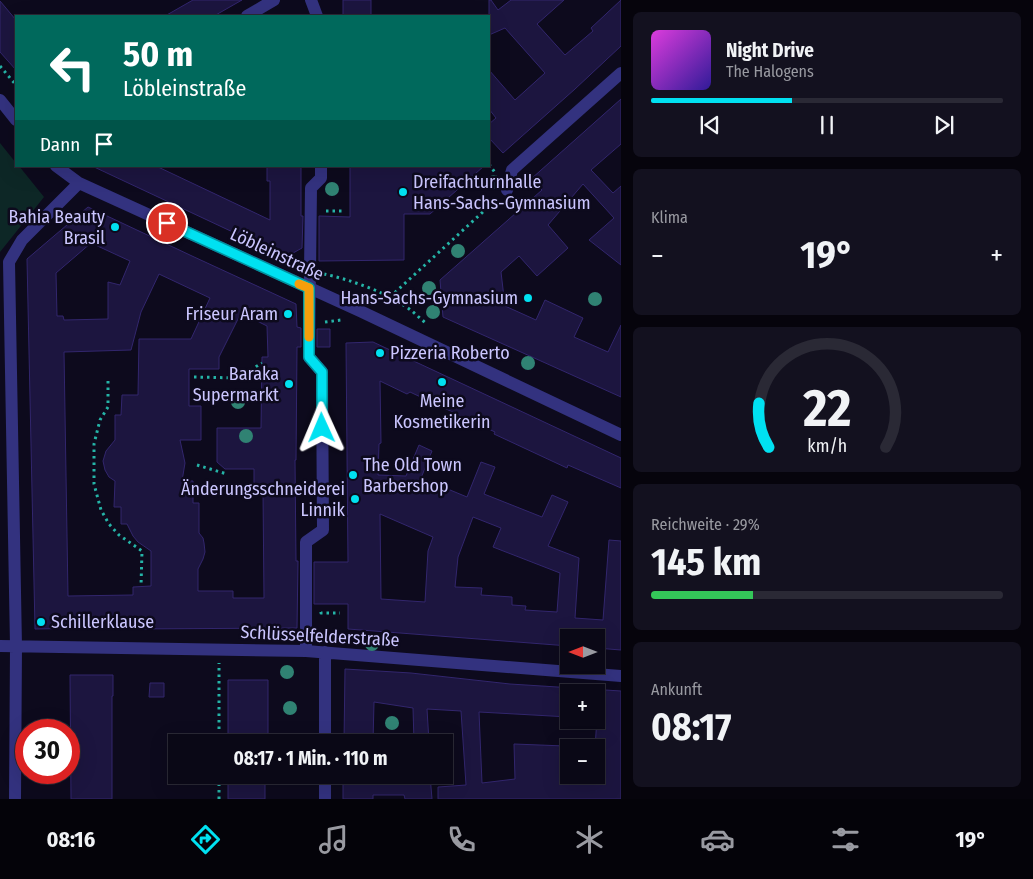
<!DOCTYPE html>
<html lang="de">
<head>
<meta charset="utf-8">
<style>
	body { margin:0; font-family:"Fira Sans Condensed",sans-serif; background:#13111f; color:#f1f3f6; height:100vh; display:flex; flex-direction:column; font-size:19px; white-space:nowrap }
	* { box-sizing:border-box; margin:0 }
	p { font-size:16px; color:#999aa1 }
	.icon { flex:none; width:28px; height:28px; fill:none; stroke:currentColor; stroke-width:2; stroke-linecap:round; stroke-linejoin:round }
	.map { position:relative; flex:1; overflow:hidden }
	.sheet { display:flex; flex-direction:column; gap:12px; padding:12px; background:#06040c; width:412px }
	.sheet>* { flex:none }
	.hud { position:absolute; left:15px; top:15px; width:475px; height:152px; border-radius:0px; box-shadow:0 5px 20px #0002,0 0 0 1px #2a2935; background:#00695c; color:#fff; overflow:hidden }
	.needle { width:32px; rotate:270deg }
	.buttons { position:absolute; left:560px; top:629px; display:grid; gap:10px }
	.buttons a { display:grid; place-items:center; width:45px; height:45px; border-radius:0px; background:#0a0816; box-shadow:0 5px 20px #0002,0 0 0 1px #2a2935; font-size:25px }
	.speed { position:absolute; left:15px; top:719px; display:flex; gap:10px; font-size:25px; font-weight:700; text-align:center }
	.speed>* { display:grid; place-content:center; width:65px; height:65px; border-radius:50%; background:#0a0816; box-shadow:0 5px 20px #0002,0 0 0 1px #2a2935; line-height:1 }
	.speed .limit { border:8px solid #d22; background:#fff; color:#111 }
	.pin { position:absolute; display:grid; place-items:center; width:42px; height:42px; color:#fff; margin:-21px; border:2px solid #fff; border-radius:50%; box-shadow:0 1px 5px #0007 }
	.me { position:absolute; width:55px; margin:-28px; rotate:359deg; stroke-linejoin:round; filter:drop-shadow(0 0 4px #0008) }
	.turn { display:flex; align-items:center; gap:18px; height:105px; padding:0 25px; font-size:22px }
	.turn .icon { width:65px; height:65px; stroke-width:2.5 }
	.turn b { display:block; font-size:35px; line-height:42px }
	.then { display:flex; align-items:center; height:48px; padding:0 25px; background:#0003; gap:10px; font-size:19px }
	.big { font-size:38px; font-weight:700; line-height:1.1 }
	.sheet .tile { flex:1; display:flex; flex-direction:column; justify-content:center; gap:8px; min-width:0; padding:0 18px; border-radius:8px; background:#13111f }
	.sheet .dial { align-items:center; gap:0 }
	.dial svg { height:130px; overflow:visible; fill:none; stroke:#2a2935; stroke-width:7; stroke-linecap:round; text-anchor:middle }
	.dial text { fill:#f1f3f6; stroke:none }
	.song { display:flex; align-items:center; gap:15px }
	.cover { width:60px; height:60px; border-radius:8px; background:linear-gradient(135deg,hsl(300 70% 55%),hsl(250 70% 35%)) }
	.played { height:5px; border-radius:2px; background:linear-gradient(90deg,#00e1f1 40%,#2a2935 40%) }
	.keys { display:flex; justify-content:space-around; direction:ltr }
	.heat { display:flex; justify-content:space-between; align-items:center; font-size:28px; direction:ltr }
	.charge { height:8px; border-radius:4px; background:linear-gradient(90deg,#34c759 29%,#2a2935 0) }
	.trip { position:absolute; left:168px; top:734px; width:285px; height:50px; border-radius:0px; background:#0a0816; box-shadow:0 5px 20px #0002,0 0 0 1px #2a2935; font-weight:700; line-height:50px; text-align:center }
	.dock { display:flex; height:80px; justify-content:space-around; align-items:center; background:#040309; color:#999aa1 }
	.dock .icon { width:35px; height:35px }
	.dock .current { color:#00e1f1 }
	.dock b { font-size:22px; color:#f1f3f6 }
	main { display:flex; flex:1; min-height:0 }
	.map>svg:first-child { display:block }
	.green { fill:#0d2726 }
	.building { fill:#1c153f; stroke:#32266d; fill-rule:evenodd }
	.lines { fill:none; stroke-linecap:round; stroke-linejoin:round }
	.path { stroke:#25b4a7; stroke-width:3; stroke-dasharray:2.5 4; stroke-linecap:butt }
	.minor { stroke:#33327f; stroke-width:12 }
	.tree { fill:#308273 }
	.route-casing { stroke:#00929d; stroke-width:12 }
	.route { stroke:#00e1f1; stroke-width:9 }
	.slow { stroke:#f59e0b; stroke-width:9 }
	.poi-dot { fill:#00e1f1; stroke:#0d0a1d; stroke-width:2 }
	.labels { text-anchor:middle; stroke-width:5; stroke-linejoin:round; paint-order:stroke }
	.poi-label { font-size:18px; fill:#cbc6ff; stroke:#0d0a1d; text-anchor:end }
	.street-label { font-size:18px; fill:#cbc6ff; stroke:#0d0a1d }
</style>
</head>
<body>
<main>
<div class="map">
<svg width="621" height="799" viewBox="0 0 621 799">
	<rect width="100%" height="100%" fill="#0d0a1d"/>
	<path class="green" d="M0 143 16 163V166H19L44 197 0 252Z"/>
	<path class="building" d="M193 0H242L214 16H165Z
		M343 0H371V16H343Z
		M489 0H491L498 10 511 0H564L537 24 565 55 593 31 591 28 621 0V46L575 89 503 153 489 138V124L496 118 489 109V70L515 100 545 73 505 28 489 35Z
		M0 1 16 20V70L0 52Z
		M621 99V144L591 170 613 193 621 186V265L589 240 614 218 583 184 548 225 568 248 537 276 519 256 501 272 505 306 536 320 545 300 583 318 574 337 608 352 621 325V397L443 317 440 280 542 190 531 179Z
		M92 166H156L270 220V181H267V166H301V216H303L302 248 286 257Z
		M350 166H484L430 214H404V260L319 261V216L350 217Z
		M88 207 192 256 296 304 297 327 301 328V347H297L296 460H295L296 561H298L297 628 129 629 91 628 35 629 27 259ZM91 243 130 261 120 285 108 282V319L64 320 63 316H57L56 273ZM159 274 210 298 191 339H139L138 395H122L121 415H115V440L106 451 103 461 105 470 109 477 115 481 114 507H121V524H127L133 536 138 542 151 551V586L133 587V595L68 596 64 352 131 350 141 312ZM241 313 267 326 268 357H262L261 428H217V462L225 469H254V491H263L264 598H233V591H198V569L203 559 205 552 204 543 203 538 199 533V503H193V481H182L185 463 180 440H201V406H189V369H219V357Z
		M317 329H330V347H317Z
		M373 342 621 458V488L568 465 567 468 494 434 495 432 410 392 407 394 380 381 381 443 379 444 378 475 406 476 419 445 432 451 421 478 467 497 481 462 495 467 484 494 542 517 552 495 568 502 548 546 579 558 575 618 603 620 609 540 621 541V650L596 648V638H569V646L348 629V604H314V562H348L346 343ZM380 514 433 537 428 551 425 602 381 599ZM473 517 501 528 493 547 560 573 557 612 525 610 526 606 512 605V597L481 595 482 588 455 587 458 557Z
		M345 669 411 673 510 684 621 691V799H438V787L466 785 461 711 427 709 429 742H414L413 708 374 702 373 742H344ZM569 692H596L597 718 595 748H596V775H569V755H564L565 746 514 744 515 779 482 783 479 712 569 717Z
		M70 675H113V696H112V799H71Z
		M228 680H268V742H228Z
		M150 683H164V697H149Z
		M228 775H265V799H228Z
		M343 775H430L432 799H405L404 795H373V799H343Z"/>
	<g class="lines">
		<path class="path" d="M0 66 16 85
			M489 164 496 174
			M326 211H343
			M324 274C348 279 385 292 405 306 413 311 419 318 427 324
			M390 297 497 199
			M325 322 341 320
			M194 377 238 378 262 363
			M108 381V407L100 420 94 444V484L101 510 109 524 119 535 142 551 141 586
			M197 465 227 474
			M321 612V613H340
			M219 742V663
			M219 799V775"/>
		<path class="minor" d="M311 0 317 16
			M247 16 274 0
			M0 100 16 120
			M56 166 79 183 360 311 621 435
			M507 190 512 170 621 73
			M0 646 306 651 621 676
			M306 651V542L323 530 322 372 309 357 311 188 321 178V166
			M325 742V652
			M15 799 16 646 9 262 22 240 79 183
			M325 799V775"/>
	</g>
	<g class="tree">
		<circle cx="494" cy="182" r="7"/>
		<circle cx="332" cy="189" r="7"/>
		<circle cx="458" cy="251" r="7"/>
		<circle cx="429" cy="288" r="7"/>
		<circle cx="595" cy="299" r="7"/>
		<circle cx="433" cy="312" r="7"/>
		<circle cx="528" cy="363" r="7"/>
		<circle cx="238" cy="402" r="7"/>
		<circle cx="246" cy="436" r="7"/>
		<circle cx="372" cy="644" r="7"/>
		<circle cx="287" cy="672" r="7"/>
		<circle cx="290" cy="708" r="7"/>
		<circle cx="392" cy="723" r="7"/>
	</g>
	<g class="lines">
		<g class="route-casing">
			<path id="route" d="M167 223 309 288V357L322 372V428"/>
		</g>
		<use href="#route" class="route"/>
		<path class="slow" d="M299 284 309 288V337"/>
	</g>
	<g class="poi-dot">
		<circle cx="403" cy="192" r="5"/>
		<circle cx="115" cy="227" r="5"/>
		<circle cx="528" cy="298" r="5"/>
		<circle cx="288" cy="314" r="5"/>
		<circle cx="380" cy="353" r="5"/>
		<circle cx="442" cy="382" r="5"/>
		<circle cx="289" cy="384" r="5"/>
		<circle cx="353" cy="475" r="5"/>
		<circle cx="355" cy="499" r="5"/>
		<circle cx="41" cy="622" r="5"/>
	</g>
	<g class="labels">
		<g class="poi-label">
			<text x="413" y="188" text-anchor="start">Dreifachturnhalle<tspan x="413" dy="21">Hans-Sachs-Gymnasium</tspan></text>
			<text x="105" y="223">Bahia Beauty<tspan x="105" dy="21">Brasil</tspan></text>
			<text x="518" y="304">Hans-Sachs-Gymnasium</text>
			<text x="278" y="320">Friseur Aram</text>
			<text x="390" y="359" text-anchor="start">Pizzeria Roberto</text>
			<text x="279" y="380">Baraka<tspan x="279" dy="21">Supermarkt</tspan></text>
			<text x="442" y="407" text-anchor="middle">Meine<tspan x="442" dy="21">Kosmetikerin</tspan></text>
			<text x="363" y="471" text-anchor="start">The Old Town<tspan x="363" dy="21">Barbershop</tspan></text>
			<text x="345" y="495">Änderungsschneiderei<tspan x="345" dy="21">Linnik</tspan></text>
			<text x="51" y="628" text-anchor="start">Schillerklause</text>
		</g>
		<g class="street-label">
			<text transform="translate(277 254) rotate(25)" y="6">Löbleinstraße</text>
			<text transform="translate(320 636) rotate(3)" y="6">Schlüsselfelderstraße</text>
		</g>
	</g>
</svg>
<div class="buttons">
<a><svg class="needle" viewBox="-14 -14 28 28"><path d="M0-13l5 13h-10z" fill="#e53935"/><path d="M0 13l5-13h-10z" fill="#999aa1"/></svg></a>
<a>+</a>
<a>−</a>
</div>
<div class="speed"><div class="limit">30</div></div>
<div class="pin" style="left:167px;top:223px;background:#d93025"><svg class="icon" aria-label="arrive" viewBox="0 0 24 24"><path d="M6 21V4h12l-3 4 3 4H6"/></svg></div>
<svg class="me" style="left:322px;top:428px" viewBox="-20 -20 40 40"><path d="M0-17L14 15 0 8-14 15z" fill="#00e1f1" stroke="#fff" stroke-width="4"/></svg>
<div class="trip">08:17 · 1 Min. · 110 m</div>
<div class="hud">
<div class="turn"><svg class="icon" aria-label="left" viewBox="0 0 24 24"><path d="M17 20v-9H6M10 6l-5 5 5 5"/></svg><div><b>50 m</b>Löbleinstraße</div></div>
<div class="then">Dann<svg class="icon" aria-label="arrive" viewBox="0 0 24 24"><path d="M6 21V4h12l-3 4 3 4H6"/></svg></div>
</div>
</div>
<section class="sheet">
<div class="tile">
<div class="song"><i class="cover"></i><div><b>Night Drive</b><p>The Halogens</p></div></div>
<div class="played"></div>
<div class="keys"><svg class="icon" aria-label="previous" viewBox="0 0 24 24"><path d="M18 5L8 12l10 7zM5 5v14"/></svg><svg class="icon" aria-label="pause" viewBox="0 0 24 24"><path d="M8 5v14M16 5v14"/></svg><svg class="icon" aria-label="next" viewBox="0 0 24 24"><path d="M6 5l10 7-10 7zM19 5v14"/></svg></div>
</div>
<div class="tile"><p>Klima</p>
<div class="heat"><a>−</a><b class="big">19°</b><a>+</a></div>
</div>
<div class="tile dial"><svg viewBox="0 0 100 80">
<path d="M14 69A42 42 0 1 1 86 69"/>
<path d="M14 69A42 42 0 0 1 8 42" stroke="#00e1f1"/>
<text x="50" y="56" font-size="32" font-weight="700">22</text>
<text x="50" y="72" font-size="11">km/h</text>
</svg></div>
<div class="tile"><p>Reichweite · 29%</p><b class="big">145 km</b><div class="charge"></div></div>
<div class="tile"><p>Ankunft</p><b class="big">08:17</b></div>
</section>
</main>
<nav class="dock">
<b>08:16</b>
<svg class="icon current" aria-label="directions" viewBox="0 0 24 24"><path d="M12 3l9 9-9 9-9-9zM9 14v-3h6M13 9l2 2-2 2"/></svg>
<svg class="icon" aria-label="music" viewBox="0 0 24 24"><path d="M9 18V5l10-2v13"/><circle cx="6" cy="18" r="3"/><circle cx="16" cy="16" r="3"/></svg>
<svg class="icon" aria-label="phone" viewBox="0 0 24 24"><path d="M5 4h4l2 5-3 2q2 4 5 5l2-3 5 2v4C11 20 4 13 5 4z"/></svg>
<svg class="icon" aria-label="climate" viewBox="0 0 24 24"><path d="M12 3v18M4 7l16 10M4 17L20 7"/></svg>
<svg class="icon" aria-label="car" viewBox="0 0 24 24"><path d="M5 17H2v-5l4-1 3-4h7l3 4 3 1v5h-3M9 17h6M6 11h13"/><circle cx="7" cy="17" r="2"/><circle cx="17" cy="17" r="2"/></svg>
<svg class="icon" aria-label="filters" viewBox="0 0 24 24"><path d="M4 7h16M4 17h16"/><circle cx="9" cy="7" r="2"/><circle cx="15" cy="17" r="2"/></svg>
<b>19°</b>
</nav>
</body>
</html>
